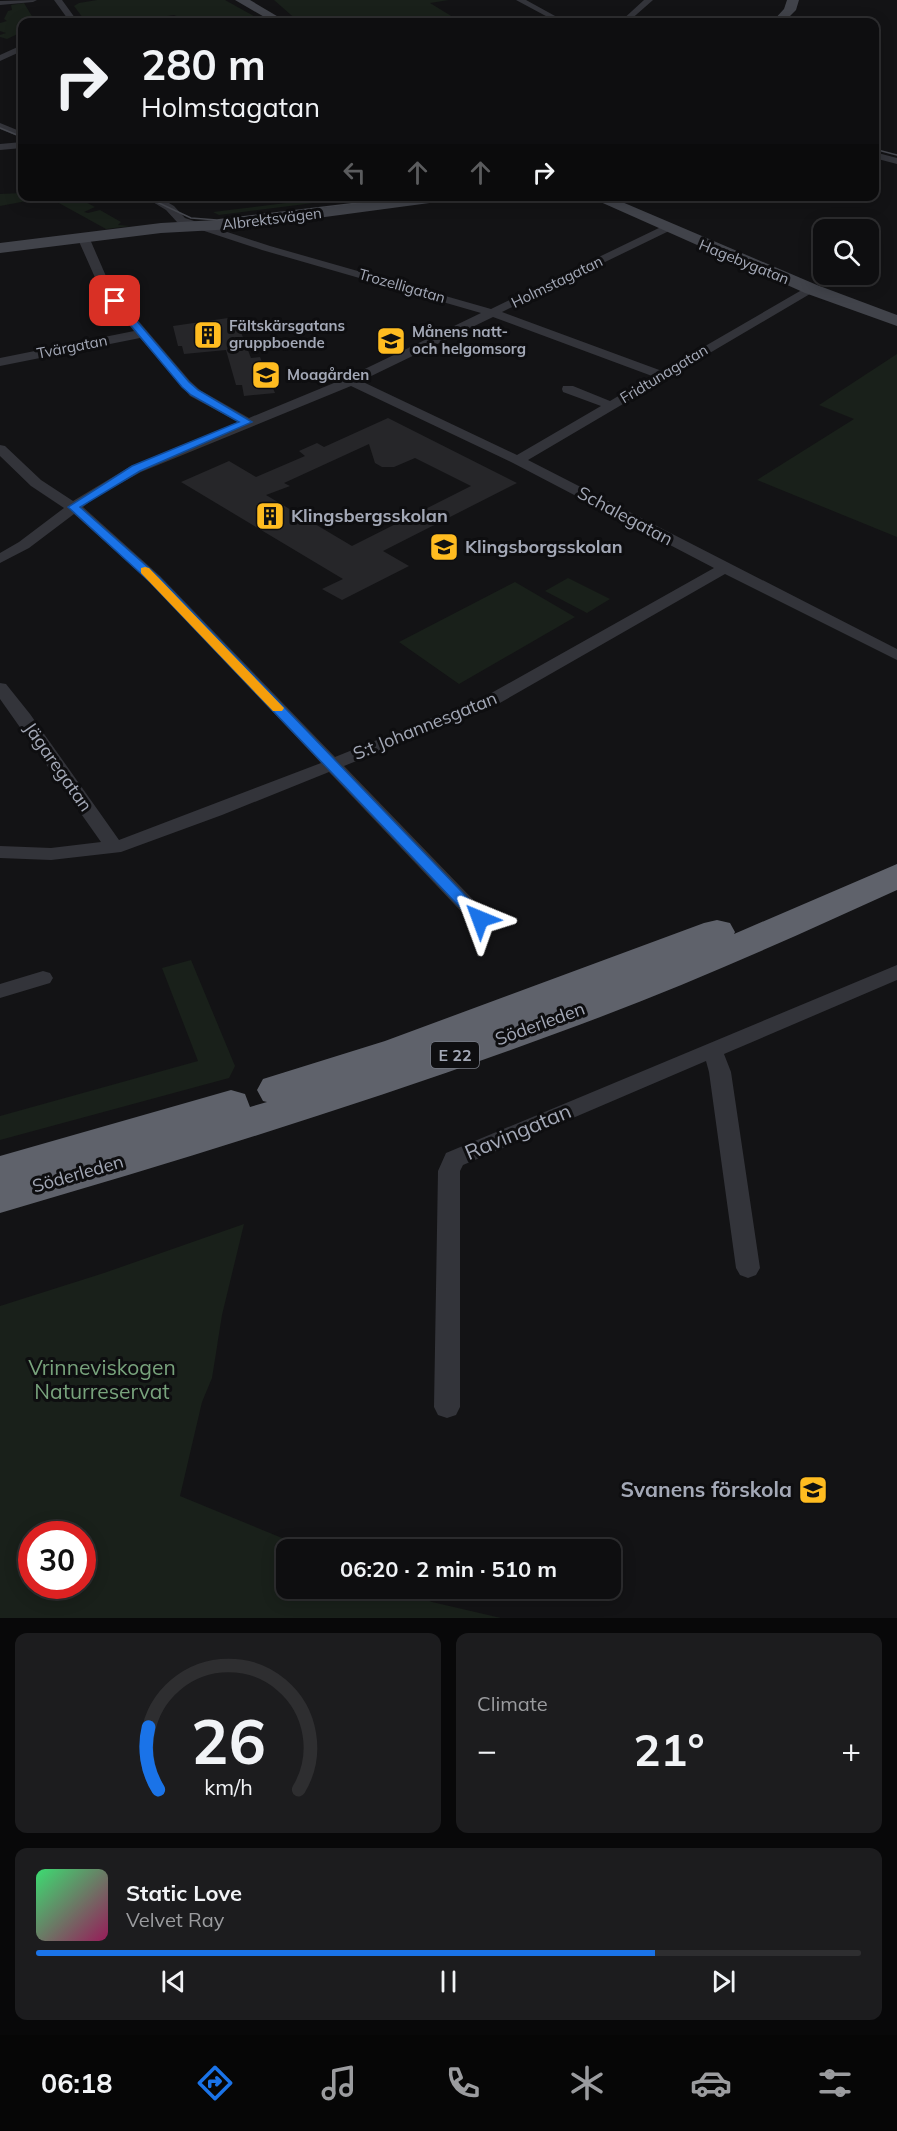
<!DOCTYPE html>
<html lang="en">
<head>
<meta charset="utf-8">
<style>
	body { margin:0; font-family:Mulish,sans-serif; background:#1c1c1e; color:#f1f3f6; height:100vh; display:flex; flex-direction:column; font-size:22px; white-space:nowrap }
	* { box-sizing:border-box; margin:0 }
	p { font-size:20px; color:#9b9c9f }
	.icon { flex:none; width:33px; height:33px; fill:none; stroke:currentColor; stroke-width:2; stroke-linecap:round; stroke-linejoin:round }
	.map { position:relative; height:1618px; overflow:hidden }
	.drawer { display:flex; flex-direction:column; gap:15px; padding:15px; background:#080809; flex:1 }
	.drawer>* { flex:none }
	.top-card { position:absolute; left:18px; top:18px; width:861px; height:183px; border-radius:12px; box-shadow:0 3px 15px #0003,0 0 0 2px #2e2e30; background:#0e0e10; color:#f1f3f6; overflow:hidden }
	.fabs { position:absolute; left:813px; top:219px; display:grid; gap:12px }
	.fabs a { display:grid; place-items:center; width:66px; height:66px; border-radius:12px; background:#0e0e10; box-shadow:0 3px 15px #0003,0 0 0 2px #2e2e30; font-size:30px }
	.speed { position:absolute; left:18px; top:1521px; display:flex; gap:12px; font-size:30px; font-weight:700; text-align:center }
	.speed>* { display:grid; place-content:center; width:78px; height:78px; border-radius:50%; background:#0e0e10; box-shadow:0 3px 15px #0003,0 0 0 2px #2e2e30; line-height:1 }
	.speed .limit { border:9px solid #d22; background:#fff; color:#111 }
	.pin { position:absolute; display:grid; place-items:center; width:51px; height:51px; color:#fff; margin:-26px; border-radius:12px; box-shadow:0 3px 9px #0006 }
	.me { position:absolute; width:66px; margin:-33px; rotate:316deg; stroke-linejoin:round; filter:drop-shadow(0 0 4px #0008) }
	.turn { display:flex; align-items:center; gap:21px; height:126px; padding:0 24px; font-size:27px }
	.turn .icon { width:78px; height:78px; stroke-width:2.5 }
	.turn b { display:block; font-size:42px; line-height:51px }
	.lanes { display:flex; align-items:center; height:57px; padding:0 24px; background:#0003; justify-content:center; gap:30px; direction:ltr }
	.lanes .off { opacity:.35 }
	.big { font-size:45px; font-weight:700; line-height:1.1 }
	.drawer .tile { flex:1; display:flex; flex-direction:column; justify-content:center; gap:9px; min-width:0; padding:0 21px; border-radius:12px; background:#1c1c1e }
	.drawer .dial { align-items:center; gap:0 }
	.dial svg { height:156px; overflow:visible; fill:none; stroke:#2e2e30; stroke-width:7; stroke-linecap:round; text-anchor:middle }
	.dial text { fill:#f1f3f6; stroke:none }
	.song { display:flex; align-items:center; gap:18px }
	.cover { width:72px; height:72px; border-radius:9px; background:linear-gradient(135deg,hsl(140 70% 55%),hsl(330 70% 35%)) }
	.played { height:6px; border-radius:3px; background:linear-gradient(90deg,#1a73e8 75%,#2e2e30 75%) }
	.keys { display:flex; justify-content:space-around; direction:ltr }
	.heat { display:flex; justify-content:space-between; align-items:center; font-size:33px; direction:ltr }
	.drawer .tiles { flex:1; display:grid; gap:15px; grid-template-columns:1fr 1fr }
	.tile:last-child { grid-column:span 2 }
	.trip { position:absolute; left:276px; top:1539px; width:345px; height:60px; border-radius:12px; background:#0e0e10; box-shadow:0 3px 15px #0003,0 0 0 2px #2e2e30; font-weight:700; line-height:60px; text-align:center }
	.tabs { display:flex; height:96px; justify-content:space-around; align-items:center; background:#060606; color:#9b9c9f }
	.tabs .icon { width:42px; height:42px }
	.tabs .on { color:#1a73e8 }
	.tabs b { font-size:27px; color:#f1f3f6 }
	.map>svg:first-child { display:block }
	.green { fill:#19201a; fill-rule:evenodd }
	.building { fill:#262629; fill-rule:evenodd }
	.lines { fill:none; stroke-linecap:round; stroke-linejoin:round }
	.street { fill:#33343a; fill-rule:evenodd }
	.secondary { fill:#41434a; fill-rule:evenodd }
	.highway { fill:#5f626b; fill-rule:evenodd }
	.tram { stroke:#46484f; stroke-width:1.5 }
	.route { fill:#1a73e8; stroke:#114b97; stroke-width:1.5 }
	.slow { fill:#f59e0b }
	.labels { text-anchor:middle; stroke-width:6; stroke-linejoin:round; paint-order:stroke }
	.far-street-label { font-size:15px; fill:#a3a8b6; stroke:#0e0e10 }
	.far-poi-label { font-size:15px; font-weight:bold; fill:#a3a8b6; stroke:#0e0e10; text-anchor:start }
	.shield { fill:#0e0e10; stroke:#767a84; stroke-width:1.5 }
	.shield-label { font-size:16px; font-weight:bold; fill:#a3a8b6 }
	.poi-label { font-size:18px; font-weight:bold; fill:#a3a8b6; stroke:#0e0e10; text-anchor:start }
	.street-label { font-size:18px; fill:#a3a8b6; stroke:#0e0e10 }
	.near-street-label { font-size:21px; fill:#a3a8b6; stroke:#0e0e10 }
	.near-park-label { font-size:21px; fill:#78a37c; stroke:#0e0e10 }
	.near-poi-label { font-size:21px; font-weight:bold; fill:#a3a8b6; stroke:#0e0e10; text-anchor:end }
</style>
</head>
<body>
<div class="map">
<svg width="897" height="1618" viewBox="0 0 897 1618">
	<rect width="100%" height="100%" fill="#131315"/>
	<path class="green" d="M97 0H225L263 21 153 22 183 19 174 15 130 22H86L74 6 79 3Z
		M274 0H449L430 3 461 22H392L388 19 353 22H299Z
		M24 3 33 18 21 21 60 20 22 22V32L7 39 0 37V35L6 33 0 31V23L7 21 4 19 8 11 12 10 11 5Z
		M22 193V196L76 197 95 207 84 212 88 213 100 210 121 222 118 225 130 226 106 229 48 197 0 206V194Z
		M342 196 345 199 219 215 213 212Z
		M897 354V537L757 480 854 419 819 405Z
		M568 578 610 599 587 613 545 591Z
		M515 582 575 617 459 684 399 642Z
		M191 960 235 1066 229 1078 0 1140V1116L198 1061 162 968Z
		M244 1224 222 1315 212 1378 202 1402 180 1496 309 1549 286 1550V1588L403 1589 432 1602 501 1618H0V1306L104 1273ZM32 1534H82V1586H32Z"/>
	<path class="building" d="M235 317 251 358 260 357 275 393 244 396 242 385H236L226 350 184 354 182 346H178L173 326Z
		M388 418 517 483 383 551 409 566 342 600 322 589 343 579 181 482 229 461 256 477 305 456 299 451 317 443 324 447ZM369 444 375 463 382 467H394L415 458 471 486 352 546 266 495 290 486 284 483Z"/>
	<g class="lines">
		<path class="street" d="M37 0 33 2 0 5V1Z
			M54 0H62L78 22H70Z
			M516 0H526L566 22H557Z
			M644 0H653L628 22H620Z
			M22 45V51L0 61V55Z
			M0 123 22 132V138L0 129Z
			M22 142V148L0 150V144Z
			M874 152 897 158V164L874 158Z
			M143 196H157L174 206 185 218 270 246 491 309 661 227H669V231L502 312 662 371 807 287H815V291L528 460 897 649V660L725 574 498 704 344 766 487 914 490 919 487 924 480 926 473 924 329 772 222 815 121 852 51 860 0 858V846L51 848 101 842 0 699V683L6 684 30 714 119 840 321 763 150 582 74 514 29 548 0 563V553L19 542 64 508 31 486 0 456V445L5 446 41 480 73 501 131 466 238 422 190 396 140 338 0 366V358L134 331 101 291 77 237 79 235H87L89 237 112 290 190 381 200 390 249 418 346 378 481 313 262 250 177 222 166 210ZM493 317 652 376 610 401 573 386H563L562 389 563 392 601 406 517 455 361 381ZM351 386 513 463 714 568 486 696 335 757 160 576 83 507 96 497 141 472Z
			M897 965V980L724 1054 731 1072 760 1268 756 1275 748 1278 740 1275 736 1268 709 1072 706 1061 463 1165 460 1171V1407L456 1415 447 1418 438 1415 434 1407 438 1171 446 1153Z
			M43 971 50 973 53 978 50 983 0 998V984Z"/>
		<path class="secondary" d="M235 0H250L287 22H273Z
			M787 0H799L796 10 784 22H772L784 9Z
			M413 196H459L452 200 235 229 161 233 0 253V243L161 223 235 219Z
			M587 196H608L817 285 897 315V326L805 293Z"/>
		<path class="highway" d="M897 864V890C792 938 687 985 579 1025 389 1096 195 1156 0 1213V1156L231 1090 245 1094 250 1107 267 1102 263 1101 257 1090 263 1079 385 1041 704 923 717 920 730 923 735 932 734 934Z"/>
		<path class="tram" d="M0 128 22 137
			M874 149 897 155
			M144 196 191 218 217 220 416 196"/>
	</g>
	<path class="route" d="M115 298 118 299 189 382 198 390 252 422 140 471 80 507 159 577 485 916 488 919 485 923H475L150 582 68 507 132 466 239 422 191 395 182 387 112 303 111 301Z"/>
	<path class="slow" d="M145 567 149 568 282 706 284 708 282 711H273L141 573V568Z"/>
	<defs>
		<g id="building-square" transform="scale(1.5)"><rect x="-9" y="-9" width="18" height="18" rx="4" fill="#ffbc20" stroke="#0e0e10"/><path d="M-4-6H4V6H1V3H-1V6H-4ZM-2.5-4.3h1.7v1.8h-1.7ZM.8-4.3h1.7v1.8H.8ZM-2.5-1h1.7V.8h-1.7ZM.8-1h1.7V.8H.8Z" fill="#111"/></g>
		<g id="school-square" transform="scale(1.5)"><rect x="-9" y="-9" width="18" height="18" rx="4" fill="#ffbc20" stroke="#0e0e10"/><path d="M0-5L7-2L0 1L-7-2ZM-4 1L0 2.5L4 1V4Q0 6-4 4Z" fill="#111"/></g>
	</defs>
	<g fill-rule="evenodd">
		<use href="#building-square" x="208" y="335"/>
		<use href="#school-square" x="391" y="341"/>
		<use href="#school-square" x="266" y="375"/>
		<use href="#building-square" x="270" y="516"/>
		<use href="#school-square" x="444" y="547"/>
		<use href="#school-square" x="813" y="1490"/>
	</g>
	<g class="labels">
		<g class="far-street-label">
			<text transform="translate(272 219) rotate(-7)" y="5">Albrektsvägen</text>
			<text transform="translate(744 262) rotate(22)" y="5">Hagebygatan</text>
			<text transform="translate(557 282) rotate(-26)" y="5">Holmstagatan</text>
			<text transform="translate(402 286) rotate(16)" y="5">Trozelligatan</text>
			<text transform="translate(72 347) rotate(-11)" y="5">Tvärgatan</text>
			<text transform="translate(664 374) rotate(-31)" y="5">Fridtunagatan</text>
		</g>
		<g class="far-poi-label">
			<text x="229" y="331">Fältskärsgatans<tspan x="229" dy="17">gruppboende</tspan></text>
			<text x="412" y="337">Månens natt-<tspan x="412" dy="17">och helgomsorg</tspan></text>
			<text x="287" y="380">Moagården</text>
		</g>
		<rect class="shield" x="431" y="1042" width="48" height="26" rx="4.5"/>
		<g class="shield-label">
			<text x="455" y="1061">E 22</text>
		</g>
		<g class="poi-label">
			<text x="291" y="522">Klingsbergsskolan</text>
			<text x="465" y="553">Klingsborgsskolan</text>
		</g>
		<g class="street-label">
			<text transform="translate(625 516) rotate(28)" y="6">Schalegatan</text>
			<text transform="translate(425 726) rotate(-22)" y="6">S:t Johannesgatan</text>
			<text transform="translate(58 767) rotate(55)" y="6">Jägaregatan</text>
			<text transform="translate(540 1024) rotate(-20)" y="6">Söderleden</text>
			<text transform="translate(78 1174) rotate(-16)" y="6">Söderleden</text>
		</g>
		<g class="near-street-label">
			<text transform="translate(518 1132) rotate(-23)" y="7">Ravingatan</text>
		</g>
		<g class="near-park-label">
			<text x="102" y="1375">Vrinneviskogen<tspan x="102" dy="24">Naturreservat</tspan></text>
		</g>
		<g class="near-poi-label">
			<text x="792" y="1497">Svanens förskola</text>
		</g>
	</g>
</svg>
<div class="fabs">
<a><svg class="icon" aria-label="search" viewBox="0 0 24 24"><circle cx="10" cy="10" r="6"/><path d="M15 15l6 6"/></svg></a>
</div>
<div class="speed"><div class="limit">30</div></div>
<div class="pin" style="left:115px;top:301px;background:#d93025"><svg class="icon" aria-label="arrive" viewBox="0 0 24 24"><path d="M6 21V4h12l-3 4 3 4H6"/></svg></div>
<svg class="me" style="left:480px;top:919px" viewBox="-20 -20 40 40"><path d="M0-17L14 15 0 8-14 15z" fill="#1a73e8" stroke="#fff" stroke-width="4"/></svg>
<div class="trip">06:20 · 2 min · 510 m</div>
<div class="top-card">
<div class="turn"><svg class="icon" aria-label="right" viewBox="0 0 24 24"><path d="M7 20v-9h11M14 6l5 5-5 5"/></svg><div><b>280 m</b>Holmstagatan</div></div>
<div class="lanes"><svg class="icon off" aria-label="left" viewBox="0 0 24 24"><path d="M17 20v-9H6M10 6l-5 5 5 5"/></svg><svg class="icon off" aria-label="ahead" viewBox="0 0 24 24"><path d="M12 20V5M6 11l6-6 6 6"/></svg><svg class="icon off" aria-label="ahead" viewBox="0 0 24 24"><path d="M12 20V5M6 11l6-6 6 6"/></svg><svg class="icon" aria-label="right" viewBox="0 0 24 24"><path d="M7 20v-9h11M14 6l5 5-5 5"/></svg></div>
</div>
</div>
<section class="drawer">
<div class="tiles">
<div class="tile dial"><svg viewBox="0 0 100 80">
<path d="M14 69A42 42 0 1 1 86 69"/>
<path d="M14 69A42 42 0 0 1 9 37" stroke="#1a73e8"/>
<text x="50" y="56" font-size="32" font-weight="700">26</text>
<text x="50" y="72" font-size="11">km/h</text>
</svg></div>
<div class="tile"><p>Climate</p>
<div class="heat"><a>−</a><b class="big">21°</b><a>+</a></div>
</div>
<div class="tile">
<div class="song"><i class="cover"></i><div><b>Static Love</b><p>Velvet Ray</p></div></div>
<div class="played"></div>
<div class="keys"><svg class="icon" aria-label="previous" viewBox="0 0 24 24"><path d="M18 5L8 12l10 7zM5 5v14"/></svg><svg class="icon" aria-label="pause" viewBox="0 0 24 24"><path d="M8 5v14M16 5v14"/></svg><svg class="icon" aria-label="next" viewBox="0 0 24 24"><path d="M6 5l10 7-10 7zM19 5v14"/></svg></div>
</div>
</div>
</section>
<nav class="tabs">
<b>06:18</b>
<svg class="icon on" aria-label="directions" viewBox="0 0 24 24"><path d="M12 3l9 9-9 9-9-9zM9 14v-3h6M13 9l2 2-2 2"/></svg>
<svg class="icon" aria-label="music" viewBox="0 0 24 24"><path d="M9 18V5l10-2v13"/><circle cx="6" cy="18" r="3"/><circle cx="16" cy="16" r="3"/></svg>
<svg class="icon" aria-label="phone" viewBox="0 0 24 24"><path d="M5 4h4l2 5-3 2q2 4 5 5l2-3 5 2v4C11 20 4 13 5 4z"/></svg>
<svg class="icon" aria-label="climate" viewBox="0 0 24 24"><path d="M12 3v18M4 7l16 10M4 17L20 7"/></svg>
<svg class="icon" aria-label="car" viewBox="0 0 24 24"><path d="M5 17H2v-5l4-1 3-4h7l3 4 3 1v5h-3M9 17h6M6 11h13"/><circle cx="7" cy="17" r="2"/><circle cx="17" cy="17" r="2"/></svg>
<svg class="icon" aria-label="filters" viewBox="0 0 24 24"><path d="M4 7h16M4 17h16"/><circle cx="9" cy="7" r="2"/><circle cx="15" cy="17" r="2"/></svg>
</nav>
</body>
</html>
